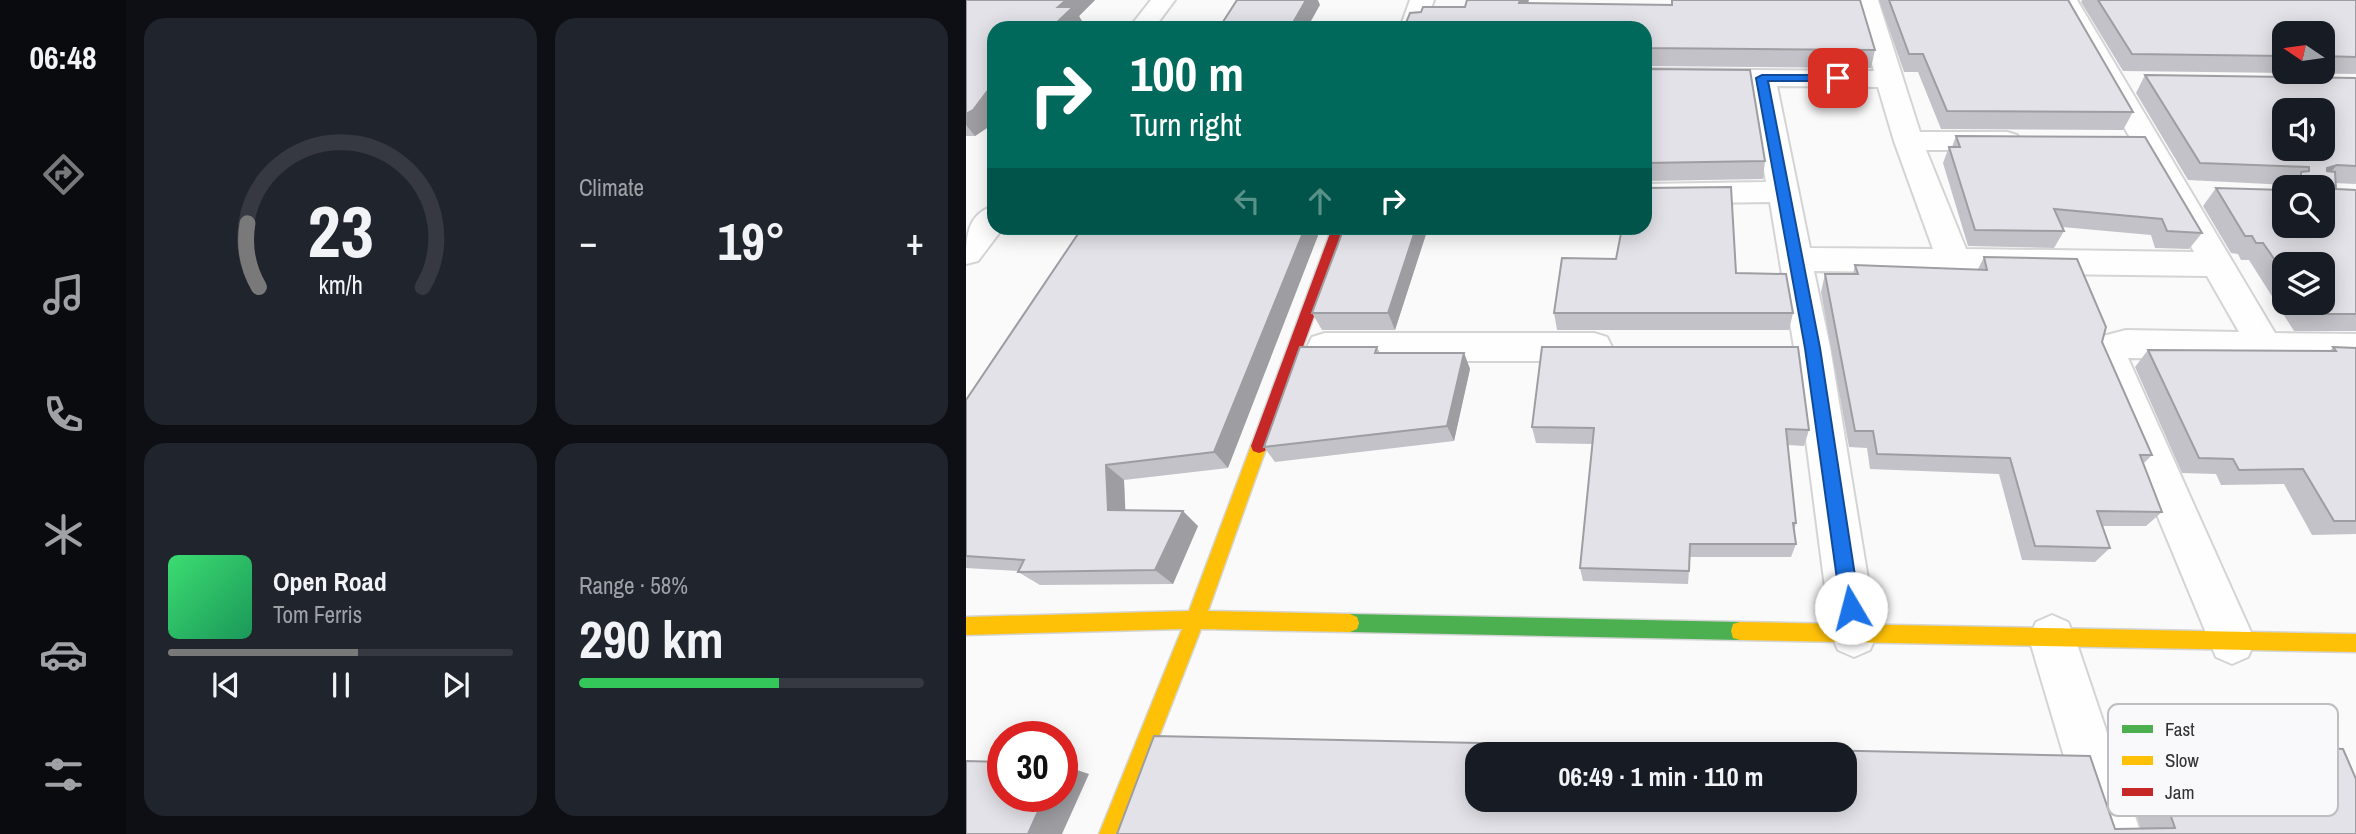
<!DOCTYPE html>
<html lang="en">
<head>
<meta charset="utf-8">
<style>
	body { margin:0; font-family:"Archivo Narrow",sans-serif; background:#20242c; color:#f1f3f6; height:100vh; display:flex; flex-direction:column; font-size:26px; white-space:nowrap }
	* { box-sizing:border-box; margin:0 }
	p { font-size:23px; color:#9ea1a6 }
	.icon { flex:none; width:38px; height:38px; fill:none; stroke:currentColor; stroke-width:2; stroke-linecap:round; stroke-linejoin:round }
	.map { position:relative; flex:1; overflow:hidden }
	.side { display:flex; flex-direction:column; gap:18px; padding:18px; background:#0d0f14; width:840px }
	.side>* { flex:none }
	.top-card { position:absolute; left:21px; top:21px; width:665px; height:214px; border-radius:21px; box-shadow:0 4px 18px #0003; background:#00695c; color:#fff; overflow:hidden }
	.needle { width:46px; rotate:283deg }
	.tools { position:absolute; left:1306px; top:21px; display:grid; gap:14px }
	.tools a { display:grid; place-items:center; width:63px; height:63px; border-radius:14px; background:#171b24; box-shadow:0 4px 18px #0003; font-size:35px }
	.speed { position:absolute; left:21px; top:721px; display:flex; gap:14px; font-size:35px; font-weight:700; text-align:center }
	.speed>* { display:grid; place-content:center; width:91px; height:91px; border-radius:50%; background:#171b24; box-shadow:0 4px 18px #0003; line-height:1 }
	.speed .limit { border:10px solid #d22; background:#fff; color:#111 }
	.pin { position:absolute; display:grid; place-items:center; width:60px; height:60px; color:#fff; margin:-30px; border-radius:14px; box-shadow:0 4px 10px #0006 }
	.me { position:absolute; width:77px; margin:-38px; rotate:352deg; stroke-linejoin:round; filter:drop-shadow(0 0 5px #0008) }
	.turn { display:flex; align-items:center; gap:24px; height:147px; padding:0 28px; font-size:32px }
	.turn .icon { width:91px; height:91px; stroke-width:2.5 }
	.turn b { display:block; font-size:49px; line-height:60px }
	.lanes { display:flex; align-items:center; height:66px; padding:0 28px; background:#0003; justify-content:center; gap:35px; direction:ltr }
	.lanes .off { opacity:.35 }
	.big { font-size:52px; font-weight:700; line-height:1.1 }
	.side .widget { flex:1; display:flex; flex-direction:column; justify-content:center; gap:10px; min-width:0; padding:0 24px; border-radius:21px; background:#20242c }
	.side .dial { align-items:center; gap:0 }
	.dial svg { height:182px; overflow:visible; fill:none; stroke:#363941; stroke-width:7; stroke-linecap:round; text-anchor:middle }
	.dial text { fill:#f1f3f6; stroke:none }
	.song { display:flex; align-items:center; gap:21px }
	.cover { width:84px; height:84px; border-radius:10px; background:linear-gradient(135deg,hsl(140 70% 55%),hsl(150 70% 35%)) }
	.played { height:7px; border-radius:4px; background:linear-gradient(90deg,#79797a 55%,#363941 55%) }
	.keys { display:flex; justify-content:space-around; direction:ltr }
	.heat { display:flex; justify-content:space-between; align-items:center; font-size:38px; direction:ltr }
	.charge { height:10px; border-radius:5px; background:linear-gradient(90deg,#34c759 58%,#363941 0) }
	.side .tiles { flex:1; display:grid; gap:18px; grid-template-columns:repeat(2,1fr) }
	.trip { position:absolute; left:499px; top:742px; width:392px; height:70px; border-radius:21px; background:#171b24; box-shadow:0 4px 18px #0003; font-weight:700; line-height:70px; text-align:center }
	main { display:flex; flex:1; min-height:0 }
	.menu { display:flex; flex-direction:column; width:126px; justify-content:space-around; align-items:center; background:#090b0e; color:#9ea1a6 }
	.menu .icon { width:49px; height:49px }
	.menu .active { color:#79797a }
	.menu b { font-size:32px; color:#f1f3f6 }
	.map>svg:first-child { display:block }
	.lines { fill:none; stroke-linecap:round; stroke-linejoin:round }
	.street-casing { stroke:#d4d4d4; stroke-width:4 }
	.fast-casing { stroke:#d4d4d4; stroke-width:3 }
	.slow-casing { stroke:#d4d4d4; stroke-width:3 }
	.jam-casing { stroke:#d4d4d4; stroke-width:3 }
	.street { fill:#fefefe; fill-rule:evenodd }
	.fast { fill:#4caf50; fill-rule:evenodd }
	.slow { fill:#ffc107; fill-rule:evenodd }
	.jam { fill:#c62828; fill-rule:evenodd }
	.wall { fill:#c2c2c8; fill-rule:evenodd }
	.shaded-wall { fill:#9e9ea2 }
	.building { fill:#e2e2e8; stroke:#9e9ea2; stroke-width:2; fill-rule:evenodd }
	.route { fill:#1a73e8; stroke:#114b97; stroke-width:2 }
	.key { fill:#f9f9fc; stroke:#bebec0; stroke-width:2 }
	.key-label { font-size:19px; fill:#333334 }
</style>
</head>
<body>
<main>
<nav class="menu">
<b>06:48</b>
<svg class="icon active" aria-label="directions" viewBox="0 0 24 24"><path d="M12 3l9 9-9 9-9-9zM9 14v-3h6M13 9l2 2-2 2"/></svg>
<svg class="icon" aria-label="music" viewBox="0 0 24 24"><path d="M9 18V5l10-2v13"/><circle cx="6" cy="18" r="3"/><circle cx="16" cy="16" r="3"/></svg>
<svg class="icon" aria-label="phone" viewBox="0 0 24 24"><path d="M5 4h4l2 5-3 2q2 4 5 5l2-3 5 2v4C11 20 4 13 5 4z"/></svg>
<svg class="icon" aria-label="climate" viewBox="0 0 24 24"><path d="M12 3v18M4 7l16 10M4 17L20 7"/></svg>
<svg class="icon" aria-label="car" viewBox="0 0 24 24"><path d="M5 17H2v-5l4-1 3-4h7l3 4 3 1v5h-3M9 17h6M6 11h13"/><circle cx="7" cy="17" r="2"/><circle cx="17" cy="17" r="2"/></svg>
<svg class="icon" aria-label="filters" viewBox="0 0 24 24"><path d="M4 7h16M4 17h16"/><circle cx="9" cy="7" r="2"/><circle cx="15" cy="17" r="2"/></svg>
</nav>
<section class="side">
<div class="tiles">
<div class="widget dial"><svg viewBox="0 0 100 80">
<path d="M14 69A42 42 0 1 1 86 69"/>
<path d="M14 69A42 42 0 0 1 9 41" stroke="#79797a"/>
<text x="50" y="56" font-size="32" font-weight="700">23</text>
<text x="50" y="72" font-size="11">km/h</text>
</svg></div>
<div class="widget"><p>Climate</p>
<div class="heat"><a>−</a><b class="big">19°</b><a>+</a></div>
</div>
<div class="widget">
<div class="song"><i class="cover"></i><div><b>Open Road</b><p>Tom Ferris</p></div></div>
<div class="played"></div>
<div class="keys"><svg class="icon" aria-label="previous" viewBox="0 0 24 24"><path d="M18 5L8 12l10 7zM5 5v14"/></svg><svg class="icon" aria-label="pause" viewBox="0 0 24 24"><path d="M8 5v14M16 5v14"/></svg><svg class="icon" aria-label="next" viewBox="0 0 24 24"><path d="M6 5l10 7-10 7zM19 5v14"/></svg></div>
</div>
<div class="widget"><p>Range · 58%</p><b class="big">290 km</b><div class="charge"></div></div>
</div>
</section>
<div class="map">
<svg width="1390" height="834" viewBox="0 0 1390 834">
	<rect width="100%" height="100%" fill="#fafafb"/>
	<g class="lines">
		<g class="street-casing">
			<path id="street" d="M185 0H209L188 28H163Z
				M444 0H468L458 28H434Z
				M888 0H912L954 132H1041L1051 135 1055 141 1051 147 1041 150H960L1000 249 1228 252 1087 0H1111L1309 333 1390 334V362L1162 358 1289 641 1282 657 1266 664 1250 657 1126 358 1133 337 1160 330 1273 332 1241 276 848 271 864 347 911 634 904 650 888 657 872 650 865 634 828 347 804 202 679 204V184L800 182 784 86 679 85V69L908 71ZM811 86 912 87 928 141 967 249 844 248Z
				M28 206V228H37L12 261 0 264C0 239 0 214 28 206Z
				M359 333H628L641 337 646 347 641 357 628 361H359L346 357 341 347 346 337Z
				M1086 615 1102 622 1109 638 1175 834H1121L1063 638 1070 622Z"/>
		</g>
		<g class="fast-casing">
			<path id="fast" d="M384 614 774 622 781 624 783 631 781 638 774 640 384 632 377 629 375 623 377 617Z"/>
		</g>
		<g class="slow-casing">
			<path id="slow" d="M293 439 299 441 301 446 242 611 384 614 391 617 393 623 391 629 384 632 235 629 155 834H133L216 629 0 635V617L223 611 285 446 287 441Z
				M774 622 1390 634V652L774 640 767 638 765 631 767 624Z"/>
		</g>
		<g class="jam-casing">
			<path id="jam" d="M366 228H380L301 446 299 451 293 453 287 451 285 446Z"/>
		</g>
		<use href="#street" class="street"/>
		<use href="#fast" class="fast"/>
		<use href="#slow" class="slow"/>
		<use href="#jam" class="jam"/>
	</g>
	<path class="wall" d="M0 0H129L113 16 118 25 115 28H28L21 128 9 136H0Z
		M913 0H1102L1167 112 1157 130 975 129 952 72H938Z
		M1116 0H1390V74L1157 71 1115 2ZM1318 33H1356V72H1318Z
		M562 3 909 50 905 68 679 66V28L455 12 499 7Z
		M679 69 799 161 797 179 679 181Z
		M1179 75 1390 78V184L1369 183 1370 189 1390 190V331H1328L1283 260H1275L1272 254 1265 253 1237 206 1250 188 1318 226 1356 187H1323L1324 185 1222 180 1170 93ZM1318 264 1356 303H1318Z
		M990 136 1236 233 1223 249 1189 248 1185 235 1096 227 1098 231 1088 248 1002 246 977 163 983 147H986Z
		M116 228 262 468 158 480 159 510 232 526 207 584 74 585 52 572V571L0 568V400Z
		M462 228 429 330H356L346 313Z
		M1018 257 1136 342 1186 455 1177 464 1196 512 1180 526H1136L1144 548 1129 562 1056 560 1033 474 904 469 901 448 883 447 855 292 859 274H887L889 265 1012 269Z
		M650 259 770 273 827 313 823 330H591L588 313Z
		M411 347 414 353H498L504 369 488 441 309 462 298 447Z
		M1367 347 1390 348V534L1346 535 1318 484 1255 485 1250 474 1216 473 1169 367 1182 350 1364 351Z
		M566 427 843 430 838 446 822 445 830 523 828 531 830 544 825 557H724L722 584 617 581 614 568 627 444 570 443Z
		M1189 739 1390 834 1149 829H1175L1156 769 1165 766 1161 751Z"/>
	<path class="shaded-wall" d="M100 0H129L113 16 118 25 115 28H85L92 7Z
		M340 0H352L354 5 341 28H324Z
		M554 0H563L556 21 553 3Z
		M28 86V119L21 128 9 136 0 125V114L23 89Z
		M1371 165 1356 182 1361 168Z
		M339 228H355L262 468 248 452Z
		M450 228H462L429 330 422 313Z
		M498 353 504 369 488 441 481 426Z
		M140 465 158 480 160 524 142 510Z
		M217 511 232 526 207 584 189 570Z
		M96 765 123 774 96 834H62L79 796H96Z"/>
	<path class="building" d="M0 0H100L92 7H107L85 28H28V86L23 89 7 110 0 114Z
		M271 0H340L324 28H253Z
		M501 0H554L553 3 706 5V0H894L909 50 679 48V28H438L444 13 455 12 457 7H499Z
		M923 0H1102L1167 112 981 111 957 54H943Z
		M1132 0H1390V57L1356 56V33H1318V56L1166 54Z
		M679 69 784 70 799 161 679 163Z
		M1179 75 1390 78V166L1371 165 1361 168V171L1369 172 1370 189 1390 190V314H1345L1338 303H1356V264H1318V273L1297 243H1290L1286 236H1279L1250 188 1318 190V226H1356V187H1335V172L1343 171V167L1234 163ZM1318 110H1356V149H1318Z
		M990 136 1179 137 1236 233 1201 231 1196 219 1088 209 1098 231 1009 230 983 147H994Z
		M765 187 770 273 820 274 827 313H588L596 258 650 259 656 228H679V188Z
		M116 228H339L248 452 140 465 142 510 217 511 189 570 52 572 58 560 0 556V400Z
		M378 228H450L422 313H346Z
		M1018 257 1111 259 1140 327 1136 342 1186 455H1174L1196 512 1131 511 1144 548 1069 546 1044 458 911 454 907 431H889L859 274H892L889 265 1021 270Z
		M334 347H411L409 353H498L481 426 298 447Z
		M576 347H832L843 430 820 429 830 523H827L830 544H724L723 571 614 568 628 428 566 427Z
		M1367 347 1390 348V521H1368L1337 469 1273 470 1267 459 1233 458 1182 350 1370 351Z
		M188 736 1124 756 1149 829 1209 828 1185 758H1195L1189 739 1377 749 1390 779V834H151ZM511 754H878V800H511Z
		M0 761 37 762V796H79L62 834H0Z"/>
	<path class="route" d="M872 75 878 78 876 81H802L854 348 894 608 891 614 885 617 878 614 875 608 839 348 790 78 796 75Z"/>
	<rect x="1142" y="704" width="230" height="112" rx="10" class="key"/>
	<rect x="1156" y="725" width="31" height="8" fill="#4caf50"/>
	<rect x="1156" y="756" width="31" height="9" fill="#ffc107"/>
	<rect x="1156" y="788" width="31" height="8" fill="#c62828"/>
	<g class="key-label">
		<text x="1199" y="736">Fast</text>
		<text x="1199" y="767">Slow</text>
		<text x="1199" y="799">Jam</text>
	</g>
</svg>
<div class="tools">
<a><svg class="needle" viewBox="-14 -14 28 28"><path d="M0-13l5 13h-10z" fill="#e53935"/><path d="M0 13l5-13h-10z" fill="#9ea1a6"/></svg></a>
<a><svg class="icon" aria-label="sound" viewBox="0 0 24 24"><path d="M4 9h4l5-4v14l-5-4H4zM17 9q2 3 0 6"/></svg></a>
<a><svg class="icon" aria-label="search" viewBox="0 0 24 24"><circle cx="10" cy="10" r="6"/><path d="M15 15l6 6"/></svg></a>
<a><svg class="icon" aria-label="layers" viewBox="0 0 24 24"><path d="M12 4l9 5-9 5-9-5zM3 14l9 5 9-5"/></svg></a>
</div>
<div class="speed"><div class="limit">30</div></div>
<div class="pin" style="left:872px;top:78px;background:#d93025"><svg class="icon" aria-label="arrive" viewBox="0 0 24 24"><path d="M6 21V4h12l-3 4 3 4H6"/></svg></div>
<svg class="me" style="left:885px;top:608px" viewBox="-20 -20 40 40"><circle r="19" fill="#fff"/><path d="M0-13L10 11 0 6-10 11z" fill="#1a73e8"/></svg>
<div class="trip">06:49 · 1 min · 110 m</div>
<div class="top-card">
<div class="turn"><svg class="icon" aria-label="right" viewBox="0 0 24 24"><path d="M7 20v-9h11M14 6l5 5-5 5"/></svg><div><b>100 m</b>Turn right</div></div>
<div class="lanes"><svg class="icon off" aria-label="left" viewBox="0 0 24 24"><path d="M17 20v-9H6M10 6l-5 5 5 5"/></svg><svg class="icon off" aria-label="ahead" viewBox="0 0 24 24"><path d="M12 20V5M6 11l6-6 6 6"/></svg><svg class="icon" aria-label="right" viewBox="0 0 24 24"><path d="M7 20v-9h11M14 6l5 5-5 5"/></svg></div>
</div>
</div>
</main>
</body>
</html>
